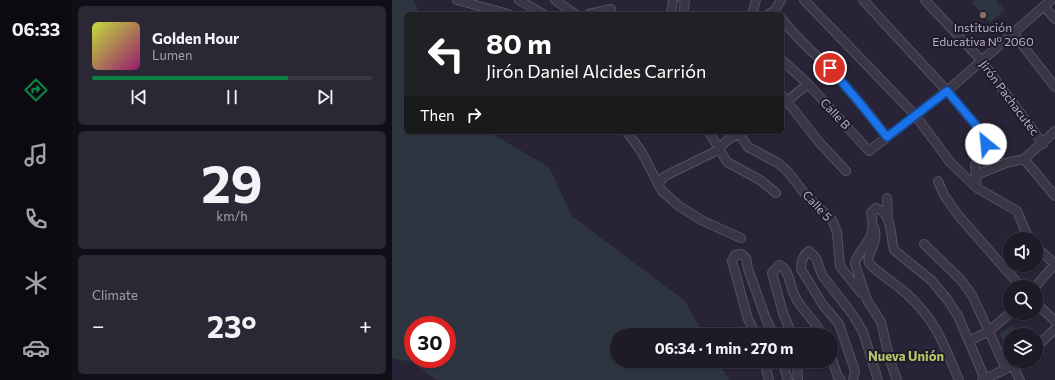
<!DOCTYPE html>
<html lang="en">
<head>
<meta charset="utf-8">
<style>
	body { margin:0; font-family:Commissioner,sans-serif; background:#2b2734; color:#f1f3f6; height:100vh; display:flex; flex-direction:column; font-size:15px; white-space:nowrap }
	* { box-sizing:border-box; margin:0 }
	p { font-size:13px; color:#a1a1a8 }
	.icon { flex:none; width:22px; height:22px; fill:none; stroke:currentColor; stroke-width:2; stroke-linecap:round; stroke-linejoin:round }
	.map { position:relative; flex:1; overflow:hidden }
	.drawer { display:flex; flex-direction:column; gap:6px; padding:6px; background:#100e16; width:320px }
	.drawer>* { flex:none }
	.top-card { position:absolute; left:12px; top:12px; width:380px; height:122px; border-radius:6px; box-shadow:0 1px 3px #0004,0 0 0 1px #3c3845; background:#202124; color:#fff; overflow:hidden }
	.buttons { position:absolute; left:611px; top:232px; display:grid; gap:8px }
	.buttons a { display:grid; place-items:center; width:40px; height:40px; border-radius:50%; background:#1e1a28; box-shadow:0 1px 3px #0004,0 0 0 1px #3c3845; font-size:20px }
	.speed { position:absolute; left:12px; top:316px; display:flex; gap:8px; font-size:20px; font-weight:700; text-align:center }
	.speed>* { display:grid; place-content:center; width:52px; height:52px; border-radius:50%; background:#1e1a28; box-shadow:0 1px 3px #0004,0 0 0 1px #3c3845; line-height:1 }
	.speed .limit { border:6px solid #d22; background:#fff; color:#111 }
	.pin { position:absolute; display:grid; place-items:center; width:34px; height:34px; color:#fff; margin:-17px; border:2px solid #fff; border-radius:50%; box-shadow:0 1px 4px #0007 }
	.me { position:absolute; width:44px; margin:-22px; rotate:332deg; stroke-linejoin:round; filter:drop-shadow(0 0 3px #0008) }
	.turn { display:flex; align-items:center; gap:14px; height:84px; padding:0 16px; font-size:18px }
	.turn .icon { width:52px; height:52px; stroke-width:2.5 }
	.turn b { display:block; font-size:28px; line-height:34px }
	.then { display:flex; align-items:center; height:38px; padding:0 16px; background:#0003; gap:8px; font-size:15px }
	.big { font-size:30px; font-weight:700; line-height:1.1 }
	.drawer .tile { flex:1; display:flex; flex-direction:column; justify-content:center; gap:6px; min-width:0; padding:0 14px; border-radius:6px; background:#2b2734 }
	.drawer .dial { align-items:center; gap:0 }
	.dial b { font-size:52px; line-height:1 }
	.song { display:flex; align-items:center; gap:12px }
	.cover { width:48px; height:48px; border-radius:6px; background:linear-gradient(135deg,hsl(70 70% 55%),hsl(320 70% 35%)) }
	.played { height:4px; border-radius:2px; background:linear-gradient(90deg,#0b8043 70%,#3c3845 70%) }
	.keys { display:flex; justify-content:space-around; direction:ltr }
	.heat { display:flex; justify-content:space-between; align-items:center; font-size:22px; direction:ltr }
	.trip { position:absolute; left:218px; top:328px; width:228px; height:40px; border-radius:20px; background:#1e1a28; box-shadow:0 1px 3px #0004,0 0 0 1px #3c3845; font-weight:700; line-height:40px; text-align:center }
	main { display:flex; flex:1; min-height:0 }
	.dock { display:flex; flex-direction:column; width:72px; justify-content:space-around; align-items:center; background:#0c0a10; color:#a1a1a8 }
	.dock .icon { width:28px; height:28px }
	.dock .current { color:#0b8043 }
	.dock b { font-size:18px; color:#f1f3f6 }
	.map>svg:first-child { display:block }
	.green { fill:#2d3541; fill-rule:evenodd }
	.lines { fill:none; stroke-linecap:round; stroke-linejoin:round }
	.minor-casing { stroke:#565161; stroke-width:10 }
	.minor { stroke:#3b3646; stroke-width:8 }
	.route-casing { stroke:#114b97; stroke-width:10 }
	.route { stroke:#1a73e8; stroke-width:7 }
	.education-dot { fill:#8d6e63; stroke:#201b2b; stroke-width:1.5 }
	.labels { text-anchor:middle; stroke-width:4; stroke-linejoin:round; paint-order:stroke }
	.poi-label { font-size:12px; fill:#b6b1c3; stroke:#201b2b }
	.street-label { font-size:12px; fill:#b6b1c3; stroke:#201b2b }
	.neighbourhood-label { font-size:13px; font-weight:bold; fill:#bac768; stroke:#201b2b }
</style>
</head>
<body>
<main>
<nav class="dock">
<b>06:33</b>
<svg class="icon current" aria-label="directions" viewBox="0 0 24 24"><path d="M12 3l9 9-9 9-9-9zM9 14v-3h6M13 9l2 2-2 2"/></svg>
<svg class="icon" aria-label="music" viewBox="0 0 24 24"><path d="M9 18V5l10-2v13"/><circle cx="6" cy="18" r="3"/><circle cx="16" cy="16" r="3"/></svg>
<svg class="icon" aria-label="phone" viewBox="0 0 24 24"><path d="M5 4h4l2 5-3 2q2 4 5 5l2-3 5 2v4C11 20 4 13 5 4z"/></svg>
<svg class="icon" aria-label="climate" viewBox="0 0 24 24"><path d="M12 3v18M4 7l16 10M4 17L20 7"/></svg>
<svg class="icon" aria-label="car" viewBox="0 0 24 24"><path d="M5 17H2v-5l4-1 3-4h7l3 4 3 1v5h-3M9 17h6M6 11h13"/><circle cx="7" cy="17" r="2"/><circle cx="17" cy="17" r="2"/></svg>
</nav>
<section class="drawer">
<div class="tile">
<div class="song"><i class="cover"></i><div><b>Golden Hour</b><p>Lumen</p></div></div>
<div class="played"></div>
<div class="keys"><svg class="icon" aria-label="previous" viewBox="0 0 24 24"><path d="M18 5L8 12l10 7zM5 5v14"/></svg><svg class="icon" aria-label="pause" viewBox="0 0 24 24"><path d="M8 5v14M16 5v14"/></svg><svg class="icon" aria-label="next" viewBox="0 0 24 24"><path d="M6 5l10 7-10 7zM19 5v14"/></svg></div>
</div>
<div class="tile dial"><b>29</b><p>km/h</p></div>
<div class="tile"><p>Climate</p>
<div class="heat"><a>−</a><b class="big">23°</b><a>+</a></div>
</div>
</section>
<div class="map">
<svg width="663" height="380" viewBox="0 0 663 380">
	<rect width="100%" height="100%" fill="#282336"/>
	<path class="green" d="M0 0H22L27 14H14V132H97L157 167 180 216 293 301 312 335H225V361H326L337 380H45L19 362 0 358ZM21 325H55V359H21Z
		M583 0H603L613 10 598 23 580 3Z
		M621 325 627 335H618V352L607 334Z"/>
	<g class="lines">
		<g class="minor-casing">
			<path id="minor" d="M65 0 116 14
				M127 0 151 14
				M163 0 183 14
				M291 0 293 2 291 14
				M412 0 524 116 558 162 585 188 625 211 637 239
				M471 0 555 91 594 137V144L583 165 585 188
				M533 0 589 60 651 144
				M652 6 663 19
				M197 14 219 9
				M279 14 281 0
				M360 14 364 0
				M377 14 383 10 389 0
				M390 19C404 38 421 52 437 68 458 90 477 114 495 137
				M621 33 663 87
				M390 60 416 84 477 151 555 91 659 0
				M390 95 427 142 454 171
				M390 102 395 101 416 84
				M235 132 249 151 270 191 287 206 311 221 349 238
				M317 132 335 162 368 180 384 193
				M346 132 356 147 386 163 396 172 413 194 440 220 445 232 448 266 469 293
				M632 159 663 196
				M584 175 614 163 632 159 663 131
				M546 181 552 195 566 215 629 287
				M266 185 267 182 273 176 322 152 337 139 350 132
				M495 198 496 220
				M482 227C488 244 473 254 477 263 488 275 503 283 515 294 545 322 551 343 567 380
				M532 244 568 279 580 295 614 369
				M644 247 663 264
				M643 287 663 264
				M644 303 663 321
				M364 335 356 319 340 261 343 255 349 254 354 258 356 269 374 319 382 335
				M400 335 391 313 380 273 387 265C397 268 398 286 402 294 408 310 424 320 430 335
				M577 341 597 331 618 313
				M644 347 663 329
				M439 357 446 377 449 380
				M372 361 377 380
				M390 361 396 380
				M405 361 406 380
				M620 365 628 380
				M461 380 463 371 447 324 431 305 409 269C409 262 411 255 417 251L424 258 430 275 461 315 471 332 486 380
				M505 380 498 361 489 322 475 300 463 264C463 260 466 257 468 253 479 238 483 231 479 213L484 208C501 213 498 236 502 250L539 280 555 299 566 316 593 379
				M590 380 614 369 625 361"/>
		</g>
		<use href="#minor" class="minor"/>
	</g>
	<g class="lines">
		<g class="route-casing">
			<path id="route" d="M438 68 467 102 495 137 555 91 594 137V144"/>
		</g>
		<use href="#route" class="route"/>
	</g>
	<circle class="education-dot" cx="591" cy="15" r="4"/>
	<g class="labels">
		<g class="poi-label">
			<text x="591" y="32">Institución<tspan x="591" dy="14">Educativa Nº 2060</tspan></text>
		</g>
		<g class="street-label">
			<text transform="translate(617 98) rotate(53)" y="4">Jirón Pachacutec</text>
			<text transform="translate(443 114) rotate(47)" y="4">Calle B</text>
			<text transform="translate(425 206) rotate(47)" y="4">Calle 5</text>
		</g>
		<g class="neighbourhood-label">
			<text x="514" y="361">Nueva Unión</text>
		</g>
	</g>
</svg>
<div class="buttons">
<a><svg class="icon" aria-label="sound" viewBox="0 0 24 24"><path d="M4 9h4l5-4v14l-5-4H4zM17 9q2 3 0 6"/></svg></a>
<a><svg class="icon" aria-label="search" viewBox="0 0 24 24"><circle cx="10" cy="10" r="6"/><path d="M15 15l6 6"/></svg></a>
<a><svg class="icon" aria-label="layers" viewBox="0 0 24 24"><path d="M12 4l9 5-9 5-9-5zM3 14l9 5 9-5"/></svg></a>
</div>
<div class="speed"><div class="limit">30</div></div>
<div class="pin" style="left:438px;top:68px;background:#d93025"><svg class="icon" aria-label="arrive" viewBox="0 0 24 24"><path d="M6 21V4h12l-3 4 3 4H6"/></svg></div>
<svg class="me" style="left:594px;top:144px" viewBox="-20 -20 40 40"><circle r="19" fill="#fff"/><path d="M0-13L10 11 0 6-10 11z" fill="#1a73e8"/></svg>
<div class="trip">06:34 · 1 min · 270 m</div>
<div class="top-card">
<div class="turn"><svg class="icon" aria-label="left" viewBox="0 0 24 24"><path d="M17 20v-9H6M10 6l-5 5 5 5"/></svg><div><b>80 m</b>Jirón Daniel Alcides Carrión</div></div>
<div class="then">Then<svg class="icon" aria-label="right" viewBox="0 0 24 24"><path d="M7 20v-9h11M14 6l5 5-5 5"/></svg></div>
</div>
</div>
</main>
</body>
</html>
